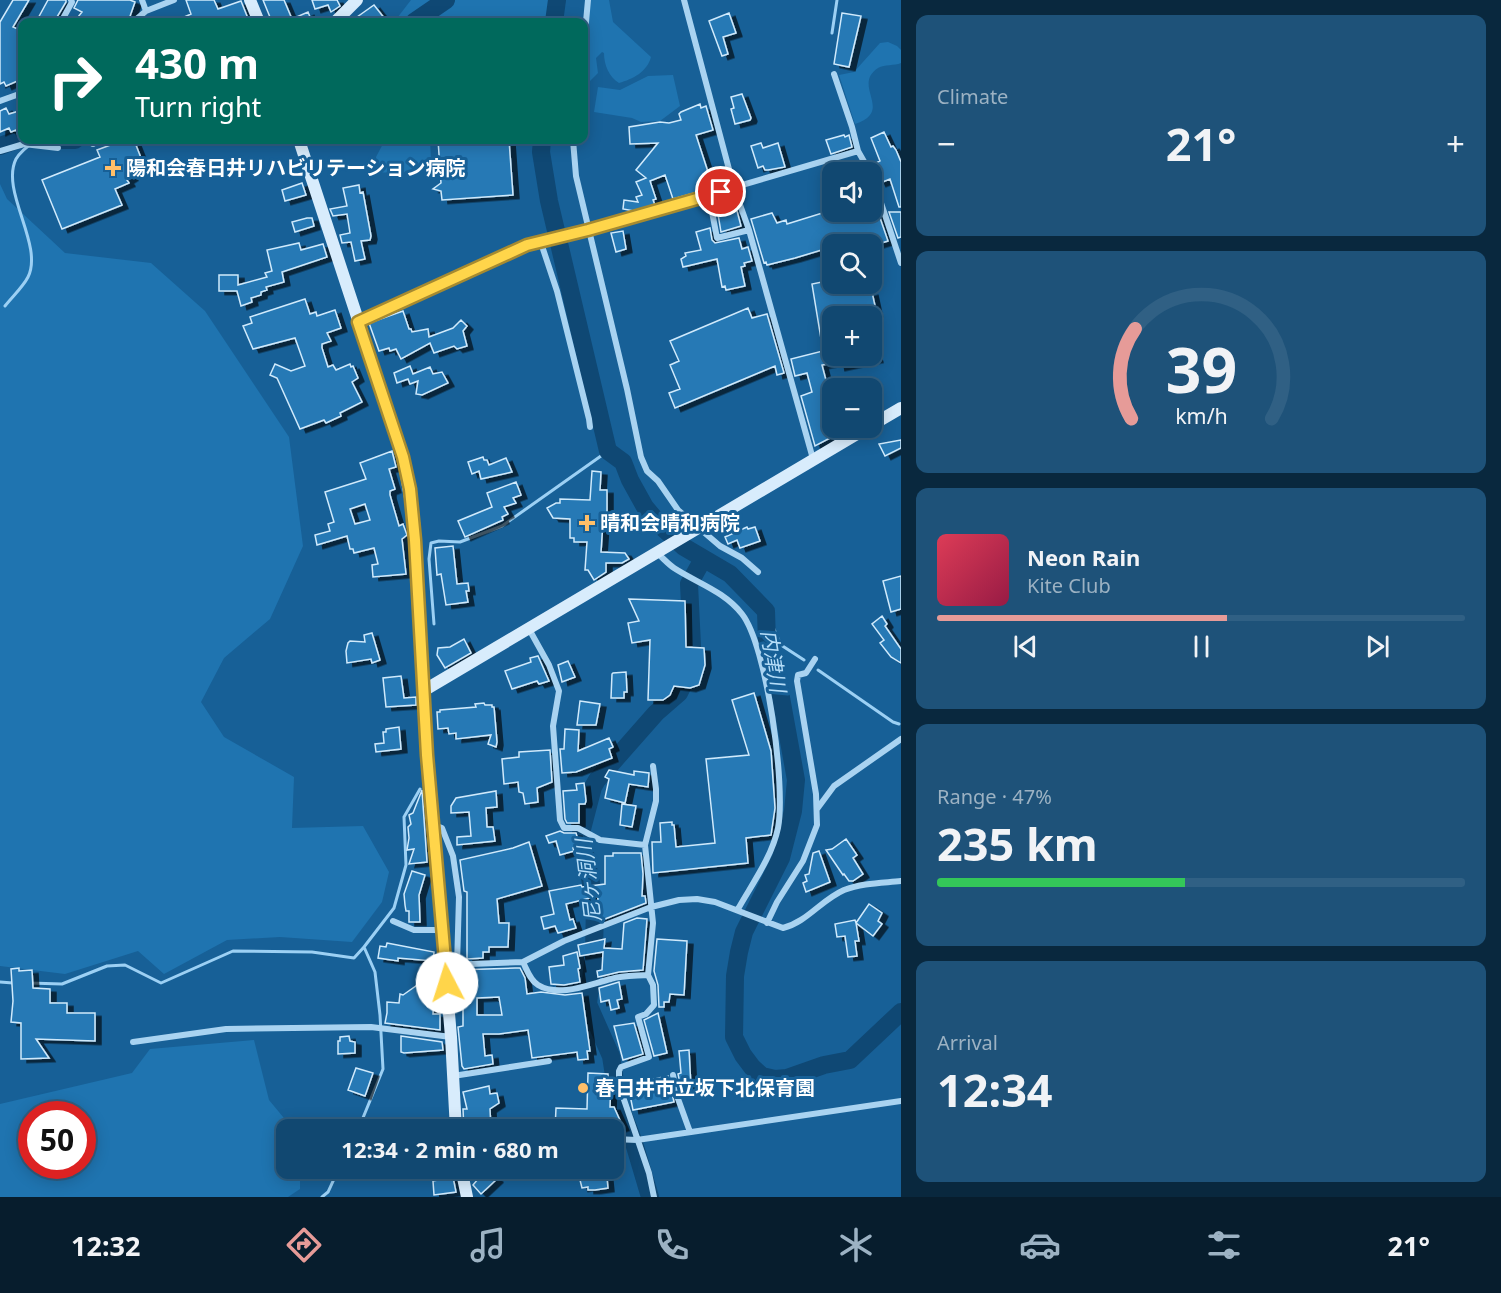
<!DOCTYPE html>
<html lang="en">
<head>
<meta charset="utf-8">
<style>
	body { margin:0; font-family:"Noto Sans","Noto Sans JP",sans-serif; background:#1e5279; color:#f1f3f6; height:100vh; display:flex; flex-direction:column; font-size:22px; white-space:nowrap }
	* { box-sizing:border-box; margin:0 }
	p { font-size:20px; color:#9cb2c3 }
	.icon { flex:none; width:33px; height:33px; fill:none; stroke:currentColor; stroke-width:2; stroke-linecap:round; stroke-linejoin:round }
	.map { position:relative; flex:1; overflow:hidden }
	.drawer { display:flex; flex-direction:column; gap:15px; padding:15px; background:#09283e; width:600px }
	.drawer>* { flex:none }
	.guide { position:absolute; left:18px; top:18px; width:570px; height:126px; border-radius:12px; box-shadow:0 3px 15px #0003,0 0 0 2px #306084; background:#00695c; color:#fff; overflow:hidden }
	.fabs { position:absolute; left:822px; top:162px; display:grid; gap:12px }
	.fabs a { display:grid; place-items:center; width:60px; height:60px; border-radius:12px; background:#114871; box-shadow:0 3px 15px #0003,0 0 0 2px #306084; font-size:30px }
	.speed { position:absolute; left:18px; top:1101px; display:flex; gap:12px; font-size:30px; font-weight:700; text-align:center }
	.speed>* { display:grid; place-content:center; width:78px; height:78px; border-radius:50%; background:#114871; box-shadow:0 3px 15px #0003,0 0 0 2px #306084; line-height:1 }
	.speed .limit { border:9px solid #d22; background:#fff; color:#111 }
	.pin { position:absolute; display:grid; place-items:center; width:51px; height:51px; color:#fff; margin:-26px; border:3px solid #fff; border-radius:50%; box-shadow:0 2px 6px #0007 }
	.me { position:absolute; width:66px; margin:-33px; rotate:355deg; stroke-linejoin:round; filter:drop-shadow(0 0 4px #0008) }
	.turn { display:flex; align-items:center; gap:21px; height:126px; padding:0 18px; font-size:27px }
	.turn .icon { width:78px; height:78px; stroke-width:2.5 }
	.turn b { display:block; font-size:42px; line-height:51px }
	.big { font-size:45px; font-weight:700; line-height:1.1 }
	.drawer .widget { flex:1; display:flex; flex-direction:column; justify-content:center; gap:9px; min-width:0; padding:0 21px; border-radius:12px; background:#1e5279 }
	.drawer .dial { align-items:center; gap:0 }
	.dial svg { height:156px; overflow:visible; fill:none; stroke:#306084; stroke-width:7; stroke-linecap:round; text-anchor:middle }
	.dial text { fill:#f1f3f6; stroke:none }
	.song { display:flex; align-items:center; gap:18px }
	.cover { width:72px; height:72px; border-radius:9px; background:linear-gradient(135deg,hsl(350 70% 55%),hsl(340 70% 35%)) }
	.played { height:6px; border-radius:3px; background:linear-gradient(90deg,#e69b98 55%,#306084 55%) }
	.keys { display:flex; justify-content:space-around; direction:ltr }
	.heat { display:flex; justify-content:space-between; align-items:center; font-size:33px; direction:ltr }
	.charge { height:9px; border-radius:4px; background:linear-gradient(90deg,#34c759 47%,#306084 0) }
	.trip { position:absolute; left:276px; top:1119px; width:348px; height:60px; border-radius:12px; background:#114871; box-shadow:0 3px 15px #0003,0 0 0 2px #306084; font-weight:700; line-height:60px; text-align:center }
	.dock { display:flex; height:96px; justify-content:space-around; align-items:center; background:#071d2d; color:#9cb2c3 }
	.dock .icon { width:42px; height:42px }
	.dock .active { color:#e69b98 }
	.dock b { font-size:27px; color:#f1f3f6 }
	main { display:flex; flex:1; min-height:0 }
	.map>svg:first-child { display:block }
	.green { fill:#1f74b0; fill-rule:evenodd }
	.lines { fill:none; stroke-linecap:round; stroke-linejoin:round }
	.stream { stroke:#9cd0f4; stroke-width:3 }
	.river { stroke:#0f4874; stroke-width:18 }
	.building { fill:#2579b5; stroke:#d0eafc; stroke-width:1.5; fill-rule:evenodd; filter:url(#shadow) }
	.street { stroke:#a9d3f1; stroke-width:6 }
	.secondary { stroke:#d8ecfc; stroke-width:12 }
	.route-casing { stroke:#a68a30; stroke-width:15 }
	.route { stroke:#ffd54a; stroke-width:10 }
	.poi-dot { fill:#ffbf69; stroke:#176097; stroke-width:2 }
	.labels { text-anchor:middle; stroke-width:6; stroke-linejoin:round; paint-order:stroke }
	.poi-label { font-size:20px; font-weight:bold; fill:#fff; stroke:#176097; text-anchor:start }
	.water-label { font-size:21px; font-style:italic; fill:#b5ddf8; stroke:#176097 }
</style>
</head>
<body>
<main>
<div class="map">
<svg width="901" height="1197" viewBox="0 0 901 1197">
	<defs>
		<filter id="shadow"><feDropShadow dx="6" dy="3.5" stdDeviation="0" flood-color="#0009"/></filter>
	</defs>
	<rect width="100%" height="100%" fill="#176097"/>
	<path class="green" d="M411 0H553L550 22H394Z
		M590 0H609L613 22 651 57C647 72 633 79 619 83 609 77 604 65 604 53L602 52 596 58 598 73 590 81 584 79Z
		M888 42 897 46 901 50V63C894 66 885 64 878 68 851 86 895 111 855 124L839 75 854 72 880 43Z
		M673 75 680 106 660 121 641 122 632 118 594 112 598 87 620 90 648 76Z
		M385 140H430L431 159C410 173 403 175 378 172L376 157Z
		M0 184 7 199 65 253 151 263 205 311 289 437 303 546 270 619 224 658 201 702 224 737 294 777 292 828 363 826 389 872 382 902 352 942 280 937 227 940 164 974 138 951 65 974 0 966Z
		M254 1040 269 1100 293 1129 286 1130V1168L300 1169V1189L288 1197H0V1104L132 1073 150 1049ZM82 1114V1166H32V1114Z"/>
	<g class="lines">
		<path class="stream" d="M832 33 837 0
			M5 306C12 297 23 287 28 277 44 245 0 191 16 159 20 152 29 145 36 140
			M766 611 781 645 804 660
			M434 624 429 559 431 543 439 541 460 542 502 526 608 451
			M818 670 893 722 899 724
			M0 982 13 983
			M29 983 62 984 107 966 125 965 161 983 233 951 312 952 354 958 364 947
			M358 1130 383 1069 380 1015 375 972 364 947 394 908 406 865 404 817 420 789
			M322 1197 328 1192 339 1168"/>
		<path class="river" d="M414 22 446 0
			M554 22 557 0
			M47 140H75
			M542 140 541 152 549 201 608 451 623 462 630 480 645 507 660 525 684 547 730 574 766 611 767 643 780 692 796 780 793 811 781 858 744 932 739 952 735 976 734 1037 743 1055 752 1067 762 1076 775 1079 787 1078 824 1065 850 1060 901 1012
			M0 146 22 138
			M650 1197 634 1143 618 1101 611 1056 588 1004 594 954 595 903 581 833 593 787 597 780 656 713 679 693 685 681 692 646 689 584 703 559"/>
	</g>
	<path class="building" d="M13 0H29L13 27 22 31V79L6 86 4 82 0 84V22Z
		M48 0H66V2L54 22H36Z
		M78 0H130L135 2 128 22H74L82 12 74 8Z
		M186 0H214L218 9 241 1 247 16 230 22H173L191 14Z
		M263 0H284L292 19 308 12 312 22H272Z
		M312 0H337L340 6 331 12 328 5 315 9Z
		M374 5 385 19 379 22H350Z
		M729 13 736 33 723 37 728 54 722 56 709 21Z
		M842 13 861 16 849 67 834 64Z
		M742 94 751 118 750 120 735 124 731 109 734 108 731 97Z
		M700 104 701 108 706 106 713 130 696 135 709 175 722 171 726 184 673 199 665 175 650 181 656 199 653 200 655 205 634 211 623 209 624 200 638 202 636 197 642 195 636 182 646 178 636 170 658 143 630 144 629 127 660 122 669 123 681 120 679 114 681 112Z
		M6 108 9 114 22 110V139L20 140 16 130 11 132 9 128 0 132V111Z
		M884 132 891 147 893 146 896 150 901 162V207H899L890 179 880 183 872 165 880 161 871 138Z
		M844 135 845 137 849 135 852 147 831 154 826 140Z
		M124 140H134L141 158 131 163 134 172 131 174 132 177 127 180 129 183 115 189 122 205 62 229 42 180 100 157 97 150Z
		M438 140H509L513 195 442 200 441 191 433 189 441 183Z
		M761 143 763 148 778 143 785 167 768 170H765L763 166 758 168 751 146Z
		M302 183 306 195 285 201 282 190Z
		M359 185 360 193 363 192 371 236 370 240 361 241 365 259 355 261 351 242 342 243 340 235 350 233 347 214 333 216 330 209 347 206 343 188Z
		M728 194 733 212 737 211 741 226 721 232 718 214 723 213 718 197Z
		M832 210V212H878L888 241 872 246V244H858L855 237 830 244 831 247 825 249 795 258 767 265 766 262 764 263 751 219 772 213 777 223 786 220 787 224Z
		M889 212H901V237L898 238Z
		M307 218H312L314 226 295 232 292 222Z
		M710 228 712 240 715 243 739 238 742 249 748 247 752 261 744 263 745 266 741 267 745 286 726 290 725 286 722 287 717 259 683 267 681 259 686 256 685 253 701 250 696 232Z
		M623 231 626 249 616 252 611 233Z
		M299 243 301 250 323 244 327 257 282 272 284 282 266 287 267 290 261 292V295L251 298 252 302 241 306 237 291H219V275H238V285L267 277 265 273 272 271 267 250Z
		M832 280V284H859L861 295 872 292 877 315 832 316V356H876L877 359 839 367 838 362 822 365 832 403V428H849L815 446 801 396 812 392 807 373 795 376 791 359 823 351 812 284Z
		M305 299 310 314 316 312 317 316 335 310 341 328 327 333 331 341 322 344V348L328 367 333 365 336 370 350 364 351 367 353 366 358 378 352 382 362 402 340 413 341 416 326 423 324 420 300 429 277 378 270 375 275 364 291 371 305 366 295 338 253 349 243 326 252 323 250 317Z
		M748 308 752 318 767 314 784 373 777 375 775 366 675 408 669 393 680 389 670 365 679 361 670 341Z
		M403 311 409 329H411L412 332 428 329 429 337 453 328 461 320 467 326 463 331 467 346 457 349 454 346 434 353 430 343 401 359 396 349 390 351 389 348 379 351 369 323Z
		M410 366 413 374 430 367 433 374 442 372 448 383 422 395 416 394 418 381 410 384 408 379 397 383 394 373Z
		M901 440V448L885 456 879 444Z
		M392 451 396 467 389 469 395 489 390 491V495L399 526 403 524 407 535 402 539 406 574 373 577 372 565 378 564 374 548 354 553 353 549H350L347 536 317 545 315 535 330 531 328 524 334 522 325 492 366 479 360 463ZM365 504 370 520 355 524 350 509Z
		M483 457 484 460H487L489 465 506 458 512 472 481 479 479 471 472 474 468 462Z
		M592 471 601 472 600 490H607V522H603L601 552 625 553 629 559 622 563H606V572L594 580 588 570H585L587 542H574V538H570V519L553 518 547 508 556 503H560V499L590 500Z
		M516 482 521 495 513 498 516 503 504 507 508 514 502 517 503 520 465 537 458 521 492 507 487 493Z
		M747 527 748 529 755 527 760 541 740 548 737 540 728 544 725 537Z
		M453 546 457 584 468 583 469 591H466L468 602 446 605 441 574 437 575 435 548Z
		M901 576V609L891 612 883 581Z
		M629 599 685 601 686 647 704 648 705 665 699 685 690 688 674 686 670 695 663 700H648L650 640 632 643 628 623 639 621Z
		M882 616 887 624 885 626 901 649V663L891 657 880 643 884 640 872 624Z
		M372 633 380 660 372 663 371 659 347 663 346 651 348 643 350 641 365 642 364 635Z
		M464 639 471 653 445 668 437 655 438 648 450 647Z
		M538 656 549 681 539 684 537 681 512 689 505 671 531 662 530 658Z
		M568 661 575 677 562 682 558 665Z
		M626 672 627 692H624V698H611L612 674 613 673Z
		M401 676 404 698 416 697V705L386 707 383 678Z
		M754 693 771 751 775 808 771 835 746 838 748 863 653 873 652 842H661L660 823 672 822V825H674L676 847 715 843 706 759 749 755 732 700Z
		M580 701 600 704 596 725H577Z
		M484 703 485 705H492V707H494L497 742 496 747 488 744 491 735 456 739V733L449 734 448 728 438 729 437 712H440V710L476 707 475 704Z
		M399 727 401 749 376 752 375 744 384 743 383 732H386V729Z
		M565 729 579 730 578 751 609 738 613 747 609 749 612 758 576 772 562 773 560 749H564Z
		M550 750 552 782 537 788 538 802 525 804 523 793 519 792 518 782 504 784 502 759 519 757V752Z
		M609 770 634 775V771L649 773 648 787 629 784 625 803 605 798 609 779 605 777Z
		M584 783 586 801 585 804H579V823H567L565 819 563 791 577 790 576 784Z
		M422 790 427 862 409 864 414 849 407 850 409 838 408 827 411 824 409 815 413 813Z
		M496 791 497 807 486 808 487 827H493L495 841 457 845V837L471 836 469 812 451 813V806L456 798Z
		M622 804 636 806 632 827 620 825Z
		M560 831 564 833H576L580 846 573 848 574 851 560 855 556 841 549 843 546 836Z
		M846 839 857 855 853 858 863 874 853 881H849L844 874 843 875 826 850 832 849Z
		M529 842 542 886 497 899 499 923H509L508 947H489V952H483V958L467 959V892L464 891 460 860 513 848Z
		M819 851 830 882 806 892 803 883 807 881 805 875 809 874 813 853Z
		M613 853H641L643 874 642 896H645L646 903 605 919H597L598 896 566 904 570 920 573 919 576 928 558 933 555 926 544 929 541 917 554 914 549 891 581 885 582 887 605 884V856H613Z
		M412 871 425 875 419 895 420 922H409V911H406L405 905 404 894Z
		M869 904 882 913 878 921 882 924 873 936 856 923 859 941H855L857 956 848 957 845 936 837 937 835 924 855 920 856 923Z
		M637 918 647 919 643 970 619 972 598 977 597 971 602 970 603 952 580 956 578 945 605 939 604 948 622 949 624 923Z
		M657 939 687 941 684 995 670 994 669 1002H664V1007H659L658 985 654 971Z
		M387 943 434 952 433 961 398 958V961L378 958 380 946 386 947Z
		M577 952 580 968 578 969 580 982 564 985 551 984 549 967 564 965 563 956Z
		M19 968V971L32 970 33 988 50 989V1003H67V1013H95V1041L36 1039 49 1058 21 1059V1023L11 1022 13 1001 11 969Z
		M515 968H520L525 978 527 994 541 992 565 995 582 993 590 1051H587L588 1059 578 1060 577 1052 532 1058 528 1030 499 1034H483L485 1056 492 1055 493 1064 464 1069 462 1066 458 1027 463 1026V998L461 979 455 978 456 970ZM499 997 502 1015H477V998Z
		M432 978 438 987 434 990 433 1014H440V1030L385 1023 387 1013V1002L399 1003 400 994 403 995 423 981 425 983Z
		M619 982 622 999 617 1000 619 1008 611 1010 609 1000 601 1002 599 988Z
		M658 1013 667 1053 654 1056 644 1020Z
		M634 1023 643 1054 623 1060 614 1026Z
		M349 1036 350 1041 355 1042V1053L338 1054V1041H340V1037Z
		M401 1036 442 1042 443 1050 404 1053 401 1052Z
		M689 1050 691 1087 681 1088 678 1074 681 1073 679 1051Z
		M356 1068 373 1073 365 1096 348 1090Z
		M588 1073 608 1074V1078L611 1079 610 1107H614L623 1127 617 1129 555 1130 556 1108 587 1109Z
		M668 1076 674 1102 633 1110 628 1085Z
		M489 1086 490 1094 497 1093 499 1103 490 1109 491 1130H464L463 1109H467L463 1092Z
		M594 1168H606L608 1188 595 1190H588V1187L582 1188 579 1176 595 1172Z
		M489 1171 497 1179 481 1194 473 1185 483 1173 485 1175Z
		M453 1177 456 1192 434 1195 433 1181Z"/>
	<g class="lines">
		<path class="street" d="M142 0 146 11 174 0
			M684 0 734 188 749 230 813 459
			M61 22 72 2 71 0
			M133 22 146 11
			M584 44 588 0
			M834 74 852 127 858 151 870 172
			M0 101 22 93
			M573 140 576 176 627 389 641 457 647 471 658 481 678 510 720 546 742 558 758 572
			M93 144V140
			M0 151 24 144 58 148
			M872 176 901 263
			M709 196 717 238 749 230
			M541 243 557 291 589 419 590 427
			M359 322 527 245 588 230 858 151
			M657 553C663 558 668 564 674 568 697 583 724 591 742 614 767 646 786 786 778 828 772 857 752 884 738 909
			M529 629 549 665 559 691 553 726 560 820 564 828H578L600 840 645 845
			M817 809 834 786 901 739
			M434 825 442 828 453 856 459 897 457 965
			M393 921 414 930H442
			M767 923 777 902 803 861 817 825 816 794 797 681 798 675 806 673 815 659
			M523 962C527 970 530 980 538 985 559 998 590 984 611 979 623 975 636 976 648 975L653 985 654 1005 646 1014 638 1017 649 1057 621 1067 619 1071V1085L649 1173 654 1197
			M445 965 523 962 564 941 651 907 679 900 697 899 715 902 783 928C807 922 821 900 844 890 862 883 882 883 901 881
			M648 975 653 923 645 845 656 801V789L653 766
			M133 1042 226 1029 371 1027 451 1037
			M673 1075 677 1096 690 1132
			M453 1076 549 1061
			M614 1139 637 1140 901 1101"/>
		<path class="secondary" d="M250 0 259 22
			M335 22 357 0
			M299 140 403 457 414 521 427 755 451 1037 456 1130
			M872 425 901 408
			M423 691 867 428
			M461 1168 467 1197"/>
	</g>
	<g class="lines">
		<g class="route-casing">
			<path id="route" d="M447 983 427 755 415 540 410 489 403 457 358 322 527 245 588 230 721 192"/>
		</g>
		<use href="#route" class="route"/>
	</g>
	<g class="poi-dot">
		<path d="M110 159h6v6h6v6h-6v6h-6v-6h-6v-6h6z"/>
		<path d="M584 514h6v6h6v6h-6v6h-6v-6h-6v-6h6z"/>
		<circle cx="583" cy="1088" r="6"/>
	</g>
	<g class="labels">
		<g class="poi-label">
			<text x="126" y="175">陽和会春日井リハビリテーション病院</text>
			<text x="600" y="530">晴和会晴和病院</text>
			<text x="595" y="1095">春日井市立坂下北保育園</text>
		</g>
		<g class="water-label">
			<text transform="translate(773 661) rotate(81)" y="7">内津川</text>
			<text transform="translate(589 881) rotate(-97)" y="7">尼ヶ洞川</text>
		</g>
	</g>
</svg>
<div class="fabs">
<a><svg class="icon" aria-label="sound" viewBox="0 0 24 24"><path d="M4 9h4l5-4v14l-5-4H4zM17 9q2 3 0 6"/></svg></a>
<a><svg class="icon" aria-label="search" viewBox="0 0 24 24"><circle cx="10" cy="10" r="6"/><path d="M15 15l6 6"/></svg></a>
<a>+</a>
<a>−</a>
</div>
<div class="speed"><div class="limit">50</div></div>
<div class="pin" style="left:721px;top:192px;background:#d93025"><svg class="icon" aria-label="arrive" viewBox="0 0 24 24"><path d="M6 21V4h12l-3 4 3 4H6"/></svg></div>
<svg class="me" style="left:447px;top:983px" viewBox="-20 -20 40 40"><circle r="19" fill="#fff"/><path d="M0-13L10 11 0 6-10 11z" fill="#ffd54a"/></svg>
<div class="trip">12:34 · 2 min · 680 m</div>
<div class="guide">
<div class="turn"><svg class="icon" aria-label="right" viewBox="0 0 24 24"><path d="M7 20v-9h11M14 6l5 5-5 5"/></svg><div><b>430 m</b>Turn right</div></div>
</div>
</div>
<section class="drawer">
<div class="widget"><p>Climate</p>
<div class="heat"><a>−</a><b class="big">21°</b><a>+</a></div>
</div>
<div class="widget dial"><svg viewBox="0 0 100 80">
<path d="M14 69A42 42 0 1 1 86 69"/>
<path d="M14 69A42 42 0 0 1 16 23" stroke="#e69b98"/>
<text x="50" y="56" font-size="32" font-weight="700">39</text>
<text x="50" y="72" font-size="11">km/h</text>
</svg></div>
<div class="widget">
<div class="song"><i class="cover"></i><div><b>Neon Rain</b><p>Kite Club</p></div></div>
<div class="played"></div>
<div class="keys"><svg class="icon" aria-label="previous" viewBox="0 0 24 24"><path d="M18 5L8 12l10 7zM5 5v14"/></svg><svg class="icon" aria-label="pause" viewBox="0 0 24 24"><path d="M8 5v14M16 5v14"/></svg><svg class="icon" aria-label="next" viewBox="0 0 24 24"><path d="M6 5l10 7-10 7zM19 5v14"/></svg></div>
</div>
<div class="widget"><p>Range · 47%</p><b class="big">235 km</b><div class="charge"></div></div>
<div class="widget"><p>Arrival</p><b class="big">12:34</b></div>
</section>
</main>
<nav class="dock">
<b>12:32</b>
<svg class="icon active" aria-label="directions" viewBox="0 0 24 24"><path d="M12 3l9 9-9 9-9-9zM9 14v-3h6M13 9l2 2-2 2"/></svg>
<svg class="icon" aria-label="music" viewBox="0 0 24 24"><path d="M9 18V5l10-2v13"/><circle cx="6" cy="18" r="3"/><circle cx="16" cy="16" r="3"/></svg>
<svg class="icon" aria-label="phone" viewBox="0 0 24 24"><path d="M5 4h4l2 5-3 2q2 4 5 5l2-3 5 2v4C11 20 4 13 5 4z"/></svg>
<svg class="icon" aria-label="climate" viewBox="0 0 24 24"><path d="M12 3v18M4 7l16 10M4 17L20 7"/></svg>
<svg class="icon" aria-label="car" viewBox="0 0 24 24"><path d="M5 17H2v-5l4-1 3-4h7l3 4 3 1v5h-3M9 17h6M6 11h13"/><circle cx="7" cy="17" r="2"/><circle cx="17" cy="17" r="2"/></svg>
<svg class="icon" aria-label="filters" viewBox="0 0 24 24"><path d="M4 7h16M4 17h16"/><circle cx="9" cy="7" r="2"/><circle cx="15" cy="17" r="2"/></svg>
<b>21°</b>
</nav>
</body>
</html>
